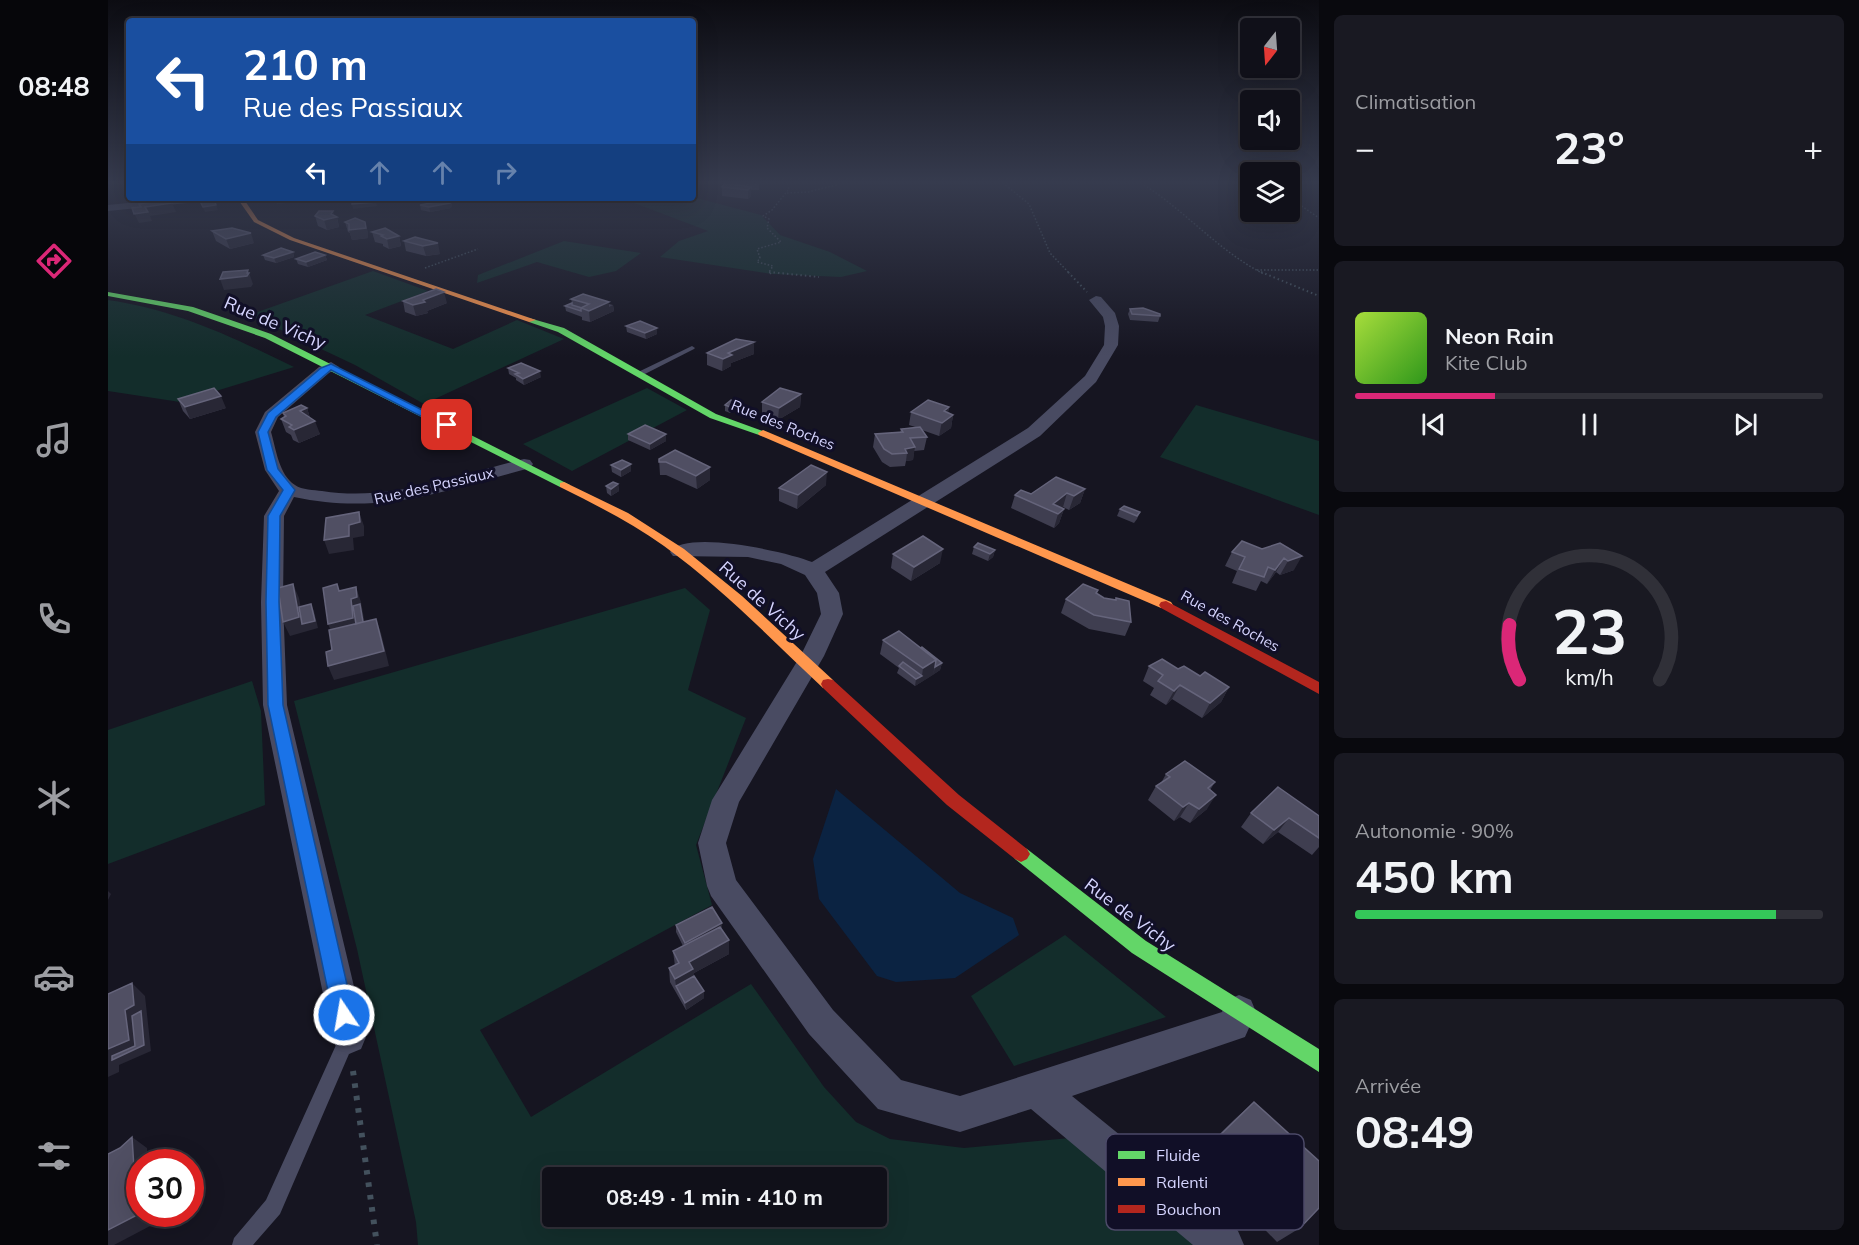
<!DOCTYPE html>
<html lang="fr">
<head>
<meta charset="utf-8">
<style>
	body { margin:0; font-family:Mulish,sans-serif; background:#191922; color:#f1f3f6; height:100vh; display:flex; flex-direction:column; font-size:22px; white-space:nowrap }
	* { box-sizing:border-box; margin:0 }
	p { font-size:20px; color:#9c9da2 }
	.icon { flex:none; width:33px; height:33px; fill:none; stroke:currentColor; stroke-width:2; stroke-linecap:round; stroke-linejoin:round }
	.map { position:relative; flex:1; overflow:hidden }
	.drawer { display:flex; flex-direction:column; gap:15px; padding:15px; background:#09090e; width:540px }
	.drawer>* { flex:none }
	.hud { position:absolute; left:18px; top:18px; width:570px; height:183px; border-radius:6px; box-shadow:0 6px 24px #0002,0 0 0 2px #303038; background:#1a4fa0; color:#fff; overflow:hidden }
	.needle { width:39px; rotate:197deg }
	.tools { position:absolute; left:1132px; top:18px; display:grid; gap:12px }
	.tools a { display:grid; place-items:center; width:60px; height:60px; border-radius:6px; background:#101019; box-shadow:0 6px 24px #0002,0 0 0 2px #303038; font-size:30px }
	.speed { position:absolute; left:18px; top:1149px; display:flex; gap:12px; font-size:30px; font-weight:700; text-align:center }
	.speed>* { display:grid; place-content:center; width:78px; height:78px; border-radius:50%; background:#101019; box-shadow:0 6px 24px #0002,0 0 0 2px #303038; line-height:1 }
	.speed .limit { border:9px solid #d22; background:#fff; color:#111 }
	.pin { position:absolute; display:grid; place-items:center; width:51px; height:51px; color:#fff; margin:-26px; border-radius:12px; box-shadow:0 3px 9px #0006 }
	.me { position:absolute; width:66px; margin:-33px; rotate:348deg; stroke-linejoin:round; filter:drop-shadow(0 0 4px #0008) }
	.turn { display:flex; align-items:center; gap:21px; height:126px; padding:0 18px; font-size:27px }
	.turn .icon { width:78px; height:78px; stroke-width:2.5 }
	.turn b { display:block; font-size:42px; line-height:51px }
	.lanes { display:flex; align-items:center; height:57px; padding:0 18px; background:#0003; justify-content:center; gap:30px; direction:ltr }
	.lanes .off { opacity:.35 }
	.big { font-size:45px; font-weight:700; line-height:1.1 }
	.drawer .card { flex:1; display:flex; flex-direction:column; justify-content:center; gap:9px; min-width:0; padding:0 21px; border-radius:9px; background:#191922 }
	.drawer .dial { align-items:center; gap:0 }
	.dial svg { height:156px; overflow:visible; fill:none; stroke:#303038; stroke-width:7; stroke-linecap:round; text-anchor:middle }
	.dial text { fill:#f1f3f6; stroke:none }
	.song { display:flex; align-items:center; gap:18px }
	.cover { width:72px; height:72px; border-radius:9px; background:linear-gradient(135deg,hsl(80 70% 55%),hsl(110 70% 35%)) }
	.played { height:6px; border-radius:3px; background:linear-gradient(90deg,#db2777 30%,#303038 30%) }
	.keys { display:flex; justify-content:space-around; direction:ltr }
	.heat { display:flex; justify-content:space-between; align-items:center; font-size:33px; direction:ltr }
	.charge { height:9px; border-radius:4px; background:linear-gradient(90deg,#34c759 90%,#303038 0) }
	.trip { position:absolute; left:434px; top:1167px; width:345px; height:60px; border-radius:6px; background:#101019; box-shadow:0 6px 24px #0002,0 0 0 2px #303038; font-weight:700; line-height:60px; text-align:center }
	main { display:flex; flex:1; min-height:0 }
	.dock { display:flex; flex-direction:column; width:108px; justify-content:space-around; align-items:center; background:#06060a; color:#9c9da2 }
	.dock .icon { width:42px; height:42px }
	.dock .current { color:#db2777 }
	.dock b { font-size:27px; color:#f1f3f6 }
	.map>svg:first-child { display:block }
	.green { fill:#132d2b; fill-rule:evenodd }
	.water { fill:#0b2342 }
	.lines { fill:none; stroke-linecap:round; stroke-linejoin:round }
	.path-far2 { stroke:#43515d; stroke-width:1.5; stroke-dasharray:1.5 2; stroke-linecap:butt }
	.path-far1 { stroke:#43515d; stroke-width:2; stroke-dasharray:1.5 3; stroke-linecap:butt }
	.path { stroke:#43515d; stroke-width:6; stroke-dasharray:4.5 8; stroke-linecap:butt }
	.lane { fill:#494b62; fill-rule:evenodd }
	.street { fill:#494b62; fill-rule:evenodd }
	.fast { fill:#63d668; fill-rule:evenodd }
	.slow { fill:#ff974d; fill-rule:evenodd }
	.jam { fill:#b3261e; fill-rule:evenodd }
	.wall { fill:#3f3e50 }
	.shaded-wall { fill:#282735 }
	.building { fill:#504f63; stroke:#65647b; stroke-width:1.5 }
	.route { fill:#1a73e8; stroke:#114b97; stroke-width:1.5 }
	.labels { text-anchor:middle; stroke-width:6; stroke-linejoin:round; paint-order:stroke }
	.far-street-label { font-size:15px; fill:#d6d5ff; stroke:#110f27 }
	.street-label { font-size:18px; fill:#d6d5ff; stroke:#110f27 }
	.key { fill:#110f27; stroke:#4c4a68; stroke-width:1.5 }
	.key-label { font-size:16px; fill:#d6d5ff }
</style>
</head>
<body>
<main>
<nav class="dock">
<b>08:48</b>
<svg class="icon current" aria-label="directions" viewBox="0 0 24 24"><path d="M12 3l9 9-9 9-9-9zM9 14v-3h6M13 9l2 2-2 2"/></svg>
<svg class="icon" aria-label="music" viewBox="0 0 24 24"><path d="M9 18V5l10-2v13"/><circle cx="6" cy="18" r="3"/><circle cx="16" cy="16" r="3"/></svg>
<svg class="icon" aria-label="phone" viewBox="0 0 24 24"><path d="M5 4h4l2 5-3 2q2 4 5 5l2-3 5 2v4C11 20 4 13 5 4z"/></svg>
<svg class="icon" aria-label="climate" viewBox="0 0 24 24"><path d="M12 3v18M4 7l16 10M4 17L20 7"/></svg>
<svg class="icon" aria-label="car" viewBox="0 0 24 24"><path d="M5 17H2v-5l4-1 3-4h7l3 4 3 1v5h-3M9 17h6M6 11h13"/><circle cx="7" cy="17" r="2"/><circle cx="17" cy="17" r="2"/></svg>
<svg class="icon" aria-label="filters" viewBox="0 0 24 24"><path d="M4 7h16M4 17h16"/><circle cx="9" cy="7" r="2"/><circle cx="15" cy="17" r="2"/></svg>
</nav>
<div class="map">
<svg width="1211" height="1245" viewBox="0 0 1211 1245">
	<rect width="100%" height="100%" fill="#161521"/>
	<path class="green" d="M585 197 653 215 672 235 722 252 759 271 733 277 664 274 552 257 571 241 600 231 513 198Z
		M456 241 533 253 508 271 481 277 429 262 369 283 370 275Z
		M265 271 320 291 257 315 345 349 409 320 456 339 316 404 247 365 141 315Z
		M0 300C69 310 124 337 186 367L72 402 0 391Z
		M539 388 579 410 464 471 415 444Z
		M1088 405 1211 441V515L1052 457Z
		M577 588 602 610 580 690 638 718 588 845 604 905 372 1030 423 1117 643 984 716 1087 748 1122 782 1139 856 1148 962 1138 1088 1245H310L308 1222 249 949 186 701ZM444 1178H768V1216H444Z
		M144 681 153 711 157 805 0 864V730Z
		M957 935 1058 1017 906 1066 863 996Z"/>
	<path class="water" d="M728 789 852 893 905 918 911 935 847 978 788 982 769 976 711 899 705 859Z"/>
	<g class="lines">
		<path class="path-far2" d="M895 183 921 204 942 253 962 274
			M1033 183C1077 210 1110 251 1156 274
			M679 193 700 192 736 183
			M1182 198 1211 218
			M317 268 370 249
			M1149 270H1211
			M663 274 661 272 665 266 649 262 652 258 649 249 673 242 659 228 661 219 655 216 664 210 681 189 679 183"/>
		<path class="path-far1" d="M661 272 711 277
			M960 272 979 292
			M1153 272 1211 296"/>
		<path class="path" d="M245 1071 269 1245"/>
		<path class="lane" d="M584 346 587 348 586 349 533 376 526 374Z
			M239 1032 245 1034 247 1040 172 1214 145 1245H124L126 1238 158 1200 233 1034Z"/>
		<path class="street" d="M69 198H104L99 201 0 211V205Z
			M988 296 993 297 1007 313 1011 326 1010 345 988 382 932 436 717 572 731 593 735 614 716 656 631 802 618 843 628 880 725 1010 793 1080 852 1096 1114 1012 1119 1000 1131 995 1143 1000 1148 1012 1137 1037 964 1096 1130 1231 1136 1245H1085L923 1109 852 1132 770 1109 701 1034 603 896 599 886 590 843 604 800 693 655 713 614 709 593 697 575 673 564 640 557 565 556 562 552C577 529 680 552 704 562L920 428 977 376 996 345 997 326 995 317 981 300Z
			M223 362 231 367 221 373 170 417 163 432C168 449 171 475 187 485 194 490 206 490 214 491 284 502 349 475 416 459L422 460 425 464 422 468C339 490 274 516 186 497L176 516 175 602 179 705 258 1037 253 1049 241 1054 229 1049 224 1037 155 705 153 602 156 516 171 491 157 470 147 432 157 412 211 367Z"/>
		<path class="fast" d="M0 292 85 307 163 334 462 485 460 487H452L157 338 80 311 0 296Z
			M421 318 456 328 608 414 660 433 655 436 651 435 602 418 450 332 421 322Z
			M913 846 919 849 1038 941 1211 1049V1072L1024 953 907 859 904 854 907 849Z"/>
		<path class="slow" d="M129 198H135L150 220 186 238 428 320 421 322 182 240 146 222Z
			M655 430 1063 602 1065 605 1063 608H1053L651 435 650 433Z
			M456 482 520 513 576 549 634 596 725 680 727 684 725 688H715C663 639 614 588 556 546 524 523 488 505 452 487V483Z"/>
		<path class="jam" d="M1058 601 1211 682V694L1053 608 1051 605 1053 602Z
			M720 679 725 680 851 795 919 849 922 854 919 859 913 862 907 859 839 805 715 688 713 684 715 680Z"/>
	</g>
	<path class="wall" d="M617 183H651V190H643V196L640 199 614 196V187Z
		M344 204 343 208 322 212 313 210 312 205Z
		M207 216H226L229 217 231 227 219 230 210 226Z
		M237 222 260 232V238L244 240 242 233 240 232Z
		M104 231 146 243 122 249 108 241Z
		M264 232 291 236 293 246 281 249 275 246V244L267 242Z
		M307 237 332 254 318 256 298 251 296 241Z
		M185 252 186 257 168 263 157 260 155 255Z
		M217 255 219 260 200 267 190 264 188 259Z
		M463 299 501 304 505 305 506 311 482 322 474 320V317L458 311 457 306 464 303Z
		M295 301 339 303 319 311 320 313 308 316 297 312Z
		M1022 309 1052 316 1050 322 1022 320 1020 314Z
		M518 326 549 334 538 339 519 332Z
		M646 342V354L623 363V366L614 371 599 365V353Z
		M400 368 433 377 416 385 408 380V378L401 374Z
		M693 394 692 407 670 420 654 415V402Z
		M70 399 118 408 82 419 75 411Z
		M617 405 629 408 622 413 617 411Z
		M841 407 840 413 845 415 843 428 831 436 814 430 819 437 816 450 806 451 805 460 798 461 797 466 782 467 774 462 765 447 767 434 792 432 793 429 807 427 801 425 803 412Z
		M199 408 202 418 212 434 191 443 185 440 183 435 178 432 173 419 176 417 175 413Z
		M520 434H558V441L542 450 520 440Z
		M551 459 602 480 589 489 558 475H552Z
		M523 464V471L513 477 504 472 503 465Z
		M510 484 511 491 503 496 499 493 498 486Z
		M718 485 689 509 671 501V488Z
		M977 489 972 503 961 510 955 507 953 508 956 509 951 523 946 528 903 508 907 495Z
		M1012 509 1032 512 1029 519 1026 523 1009 516Z
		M1172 543 1186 570 1172 575 1168 572 1159 584 1153 581 1148 591 1124 583 1129 571 1117 566 1124 552 1154 549Z
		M866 547 887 550 885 557 880 561 864 554Z
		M785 554 832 563 803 581 783 568Z
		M990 590 989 594 996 598 1007 600 1008 598 1023 622 1017 636 981 629 953 613 958 599Z
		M775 640 813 648 834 663 832 670 807 686 789 673 791 668 772 654Z
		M1041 666 1070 669 1092 676 1121 687 1113 702 1094 718 1064 699 1058 705 1042 695 1046 688 1035 681Z
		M1058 774 1107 782 1102 790 1099 809 1082 823 1072 817 1066 821 1040 800 1048 786 1053 783Z
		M1143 813 1211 816V847L1204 855 1170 832 1155 844 1133 827Z
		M614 923V930L621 954 586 973V976L596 998 578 1010 562 982 561 968 567 966 565 951 575 946 568 932V925Z
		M1146 1102 1192 1228 1169 1242 1087 1158 1127 1119Z"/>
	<path class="shaded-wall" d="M643 187V196L640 199V190Z
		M167 198H194L195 201 169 204Z
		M267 198 269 206 245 209 244 204Z
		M343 199 344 204 343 208 322 212 321 207Z
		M64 203 68 212 42 216 44 221 31 223 26 213 37 207Z
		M108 205 110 210 97 212 95 207Z
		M225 211 227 217H229L231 227 219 230 216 220Z
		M257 222 260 232V238L244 240 241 230Z
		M143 233 146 243 122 249 118 239Z
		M291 236 293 246 281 249 279 239Z
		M330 243 332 254 318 256 315 246Z
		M185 252 186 257 168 263 166 258Z
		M217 255 219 260 200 267 198 262Z
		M140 270 145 284 143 287 116 290 112 279 139 273Z
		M336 292 339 303 319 311 320 313 308 316 305 305Z
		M501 302V307L505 305 506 311 482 322 481 311Z
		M549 328V334L538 339 537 333Z
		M646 342V354L623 363V366L614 371 615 359 620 353Z
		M432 371 433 377 416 385 415 379Z
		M693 394 692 407 670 420 671 408Z
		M113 396 118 408 82 419 77 407Z
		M629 402V408L622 413V407Z
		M841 407 838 420 845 415 843 428 831 436 836 411Z
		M199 408 203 421 192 411Z
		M207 421 212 434 191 443 186 430Z
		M558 434V441L542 450V444Z
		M807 447 805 460 798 461 799 453 797 449Z
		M523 464V471L513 477V470Z
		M602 467V480L589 489 588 476Z
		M719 472 718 485 689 509 690 495Z
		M510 484 511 491 503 496V489Z
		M977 489 972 503 961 510 966 496Z
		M959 493 955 507 947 513 945 504Z
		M956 509 951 523 946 528 950 514Z
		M251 512 256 526V536L245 538 246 550 221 554 216 540 241 525Z
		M835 549 832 563 803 581 806 567Z
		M887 550 885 557 880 561 882 554Z
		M1194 556 1186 570 1172 575 1180 561Z
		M1176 558 1168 572 1159 584 1167 570Z
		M185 584 191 598 196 624 203 604 206 611 210 628 182 636 175 622Z
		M248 587 253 602 258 630 226 639 220 624 243 599Z
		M268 619 273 633 281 666 226 680 220 666Z
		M828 660 825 675 807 686 808 679 814 676 815 668Z
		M834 663 832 670 825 675 827 667Z
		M1072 685 1064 699 1058 705 1066 691Z
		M1121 687 1113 702 1094 718 1102 703Z
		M1108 795 1099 809 1082 823 1091 809Z
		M1081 803 1072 817 1066 821 1075 807Z
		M1181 818 1170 832 1155 844 1166 830Z
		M0 891 3 894 0 900Z
		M614 923V930L577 950V943Z
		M621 940V954L586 973V982L568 986 567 979 581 962Z
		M24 983 37 996 43 1051 11 1065V1072L0 1077V1049L17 1010Z
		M596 991V998L578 1010 577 1003Z
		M24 1137 39 1148 40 1162H32V1214H43L44 1225 6 1245H0V1230Z"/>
	<path class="building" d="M617 183H630L628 185 643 187 640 190 614 187Z
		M267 198 268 202 244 204V200Z
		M61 199 64 203 37 207 40 212 26 214 24 208 33 207 31 204Z
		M106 199 108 205 95 207 92 201Z
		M343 199 342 203 321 207 312 205Z
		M211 211H225L223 214 229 217 216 220 207 216Z
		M247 218 257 222 258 228 241 230V224L237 222Z
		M124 228 143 233 118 239 104 231Z
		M277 228 291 236 279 239 273 236 275 235 264 232Z
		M307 237 330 243 315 246 296 241Z
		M173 248 185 252 166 258 155 255Z
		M207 252 217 255 198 262 188 259Z
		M140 270 139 273H141L139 276 112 279 115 272Z
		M328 289 336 292 315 300 317 302 305 305 295 301Z
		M475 294 501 302 481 311 473 308 481 304 463 299Z
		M464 303V305L474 308H473V311L457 306Z
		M1035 308 1052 314V316L1024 314 1022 309Z
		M532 321 549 328 537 333 518 326Z
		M628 339 646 342 620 353 624 355 615 359 599 353Z
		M413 363 432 371 415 379 407 374 411 373 400 368Z
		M106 388 113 396 77 407 70 399Z
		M672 388 693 394 671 408 654 402Z
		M623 400 629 402 622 407 617 405Z
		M820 400 841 407 836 411 845 415 834 423 803 412Z
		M193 405 199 408 192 411 207 421 186 430 181 427 184 425 173 419 178 416 175 413Z
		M537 425 558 434 542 444 520 434Z
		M812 427 819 437 802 438 807 447 797 449 799 453 784 454 776 449 767 434 795 432 793 429Z
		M567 450 602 467 588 476 558 462H551V459Z
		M514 460 523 464 513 470 503 465Z
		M703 465 719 472 690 495 671 488Z
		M948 477 977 489 966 496 959 493 945 504 956 509 950 514 907 495 913 490 923 494Z
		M505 482 510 484 503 489 498 486Z
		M1016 506 1032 512 1029 516 1012 509Z
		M251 512 252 522 241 525V536L216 540 218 518Z
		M815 536 835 549 806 567 785 554Z
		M1134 541 1154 549 1172 543 1194 556 1180 561 1176 558 1167 570 1160 567 1156 577 1131 569 1137 557 1124 552Z
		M870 543 887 550 882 554 866 547Z
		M185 584 191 617 175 622 170 588Z
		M229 584 231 591 248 587 249 597 243 599 245 618 220 624 215 588Z
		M975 584 990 590 988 593 996 598 1008 600V598L1021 601 1023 622 986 615 958 599Z
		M203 604 207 621 194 624 191 607Z
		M252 604 255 622 248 624 245 606Z
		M268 619 276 651 220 666 218 652 224 650 221 630Z
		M791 631 828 660 815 668 775 640Z
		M814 647 834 663 827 667 828 660 813 648Z
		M1054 659 1070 669 1076 666 1092 676 1097 672 1121 687 1102 703 1072 685 1066 691 1050 681 1055 675 1041 666Z
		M795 662 814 676 808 679 791 666Z
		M1077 761 1107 782 1100 788 1108 795 1091 809 1081 803 1075 807 1048 786 1062 777 1058 774Z
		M1170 787 1211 816V838L1181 818 1166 830 1143 813Z
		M604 907 614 923 577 943 568 925Z
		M612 927 621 940 581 962 585 969 567 979 561 968 571 963 565 951Z
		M586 976 596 991 577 1003 568 986Z
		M24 983 26 1005 17 1010 21 1040 0 1049V994Z
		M33 1011 36 1045 4 1060V1056L27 1046 24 1016Z
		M1146 1102 1211 1161V1208L1192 1228 1105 1142Z
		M24 1137 29 1215 0 1230V1154L12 1148Z"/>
	<linearGradient id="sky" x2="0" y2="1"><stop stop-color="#0c0c12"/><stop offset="0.51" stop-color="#363b4e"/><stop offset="1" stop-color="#363b4e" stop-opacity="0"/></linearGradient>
	<rect width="1211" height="357" fill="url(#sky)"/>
	<path class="route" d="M223 364 344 425 336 428 223 370 168 417 160 432 170 469 187 490 172 516 171 602 175 705 246 1015 243 1022 236 1025 228 1022 225 1015 160 705 158 602 160 516 175 490 159 470 150 432 160 413 213 368Z"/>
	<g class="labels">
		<g class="far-street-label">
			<text transform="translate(675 425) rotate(22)" y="5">Rue des Roches</text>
			<text transform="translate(326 486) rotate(-13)" y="5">Rue des Passiaux</text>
			<text transform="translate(1122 621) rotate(29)" y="5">Rue des Roches</text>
		</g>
		<g class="street-label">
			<text transform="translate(167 323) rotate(23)" y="6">Rue de Vichy</text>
			<text transform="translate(654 601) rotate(42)" y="6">Rue de Vichy</text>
			<text transform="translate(1022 915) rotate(37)" y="6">Rue de Vichy</text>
		</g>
	</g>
	<rect x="998" y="1134" width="198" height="96" rx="9" class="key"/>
	<rect x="1010" y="1151" width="27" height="8" fill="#63d668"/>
	<rect x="1010" y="1178" width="27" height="8" fill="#ff974d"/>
	<rect x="1010" y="1205" width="27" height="8" fill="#b3261e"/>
	<g class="key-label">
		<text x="1048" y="1161">Fluide</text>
		<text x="1048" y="1188">Ralenti</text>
		<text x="1048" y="1215">Bouchon</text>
	</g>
</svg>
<div class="tools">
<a><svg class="needle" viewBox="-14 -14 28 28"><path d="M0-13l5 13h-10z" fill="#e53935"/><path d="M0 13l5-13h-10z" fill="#9c9da2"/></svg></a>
<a><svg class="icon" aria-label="sound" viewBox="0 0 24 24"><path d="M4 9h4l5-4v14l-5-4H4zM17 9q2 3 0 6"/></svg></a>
<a><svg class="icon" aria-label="layers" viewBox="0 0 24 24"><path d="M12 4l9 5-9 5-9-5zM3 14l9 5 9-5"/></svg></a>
</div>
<div class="speed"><div class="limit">30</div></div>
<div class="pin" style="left:339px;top:425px;background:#d93025"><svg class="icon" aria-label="arrive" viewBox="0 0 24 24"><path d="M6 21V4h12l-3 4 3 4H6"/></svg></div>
<svg class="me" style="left:236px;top:1015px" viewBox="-20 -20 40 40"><circle r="17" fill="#1a73e8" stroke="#fff" stroke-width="3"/><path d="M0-11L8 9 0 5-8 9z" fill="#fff"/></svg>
<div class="trip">08:49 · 1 min · 410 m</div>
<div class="hud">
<div class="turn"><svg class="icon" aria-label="left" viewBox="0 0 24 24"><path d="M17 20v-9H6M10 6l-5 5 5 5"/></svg><div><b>210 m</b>Rue des Passiaux</div></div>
<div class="lanes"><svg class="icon" aria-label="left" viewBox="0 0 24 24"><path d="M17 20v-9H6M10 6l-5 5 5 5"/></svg><svg class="icon off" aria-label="ahead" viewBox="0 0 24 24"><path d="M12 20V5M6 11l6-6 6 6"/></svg><svg class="icon off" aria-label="ahead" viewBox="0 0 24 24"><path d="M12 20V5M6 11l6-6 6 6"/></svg><svg class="icon off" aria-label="right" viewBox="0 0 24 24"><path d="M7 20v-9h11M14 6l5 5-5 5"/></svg></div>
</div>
</div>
<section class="drawer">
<div class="card"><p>Climatisation</p>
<div class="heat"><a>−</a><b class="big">23°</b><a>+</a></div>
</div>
<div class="card">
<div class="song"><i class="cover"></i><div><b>Neon Rain</b><p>Kite Club</p></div></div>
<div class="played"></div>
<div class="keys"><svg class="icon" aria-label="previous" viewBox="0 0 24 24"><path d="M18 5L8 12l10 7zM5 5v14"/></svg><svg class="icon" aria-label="pause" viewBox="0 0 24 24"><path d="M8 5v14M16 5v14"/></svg><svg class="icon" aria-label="next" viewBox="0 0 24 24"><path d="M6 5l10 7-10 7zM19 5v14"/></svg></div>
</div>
<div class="card dial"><svg viewBox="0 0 100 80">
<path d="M14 69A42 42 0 1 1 86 69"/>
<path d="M14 69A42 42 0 0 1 9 41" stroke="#db2777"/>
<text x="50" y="56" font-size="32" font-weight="700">23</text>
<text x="50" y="72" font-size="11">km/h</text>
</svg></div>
<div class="card"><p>Autonomie · 90%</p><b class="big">450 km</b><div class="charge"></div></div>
<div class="card"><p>Arrivée</p><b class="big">08:49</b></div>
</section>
</main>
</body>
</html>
